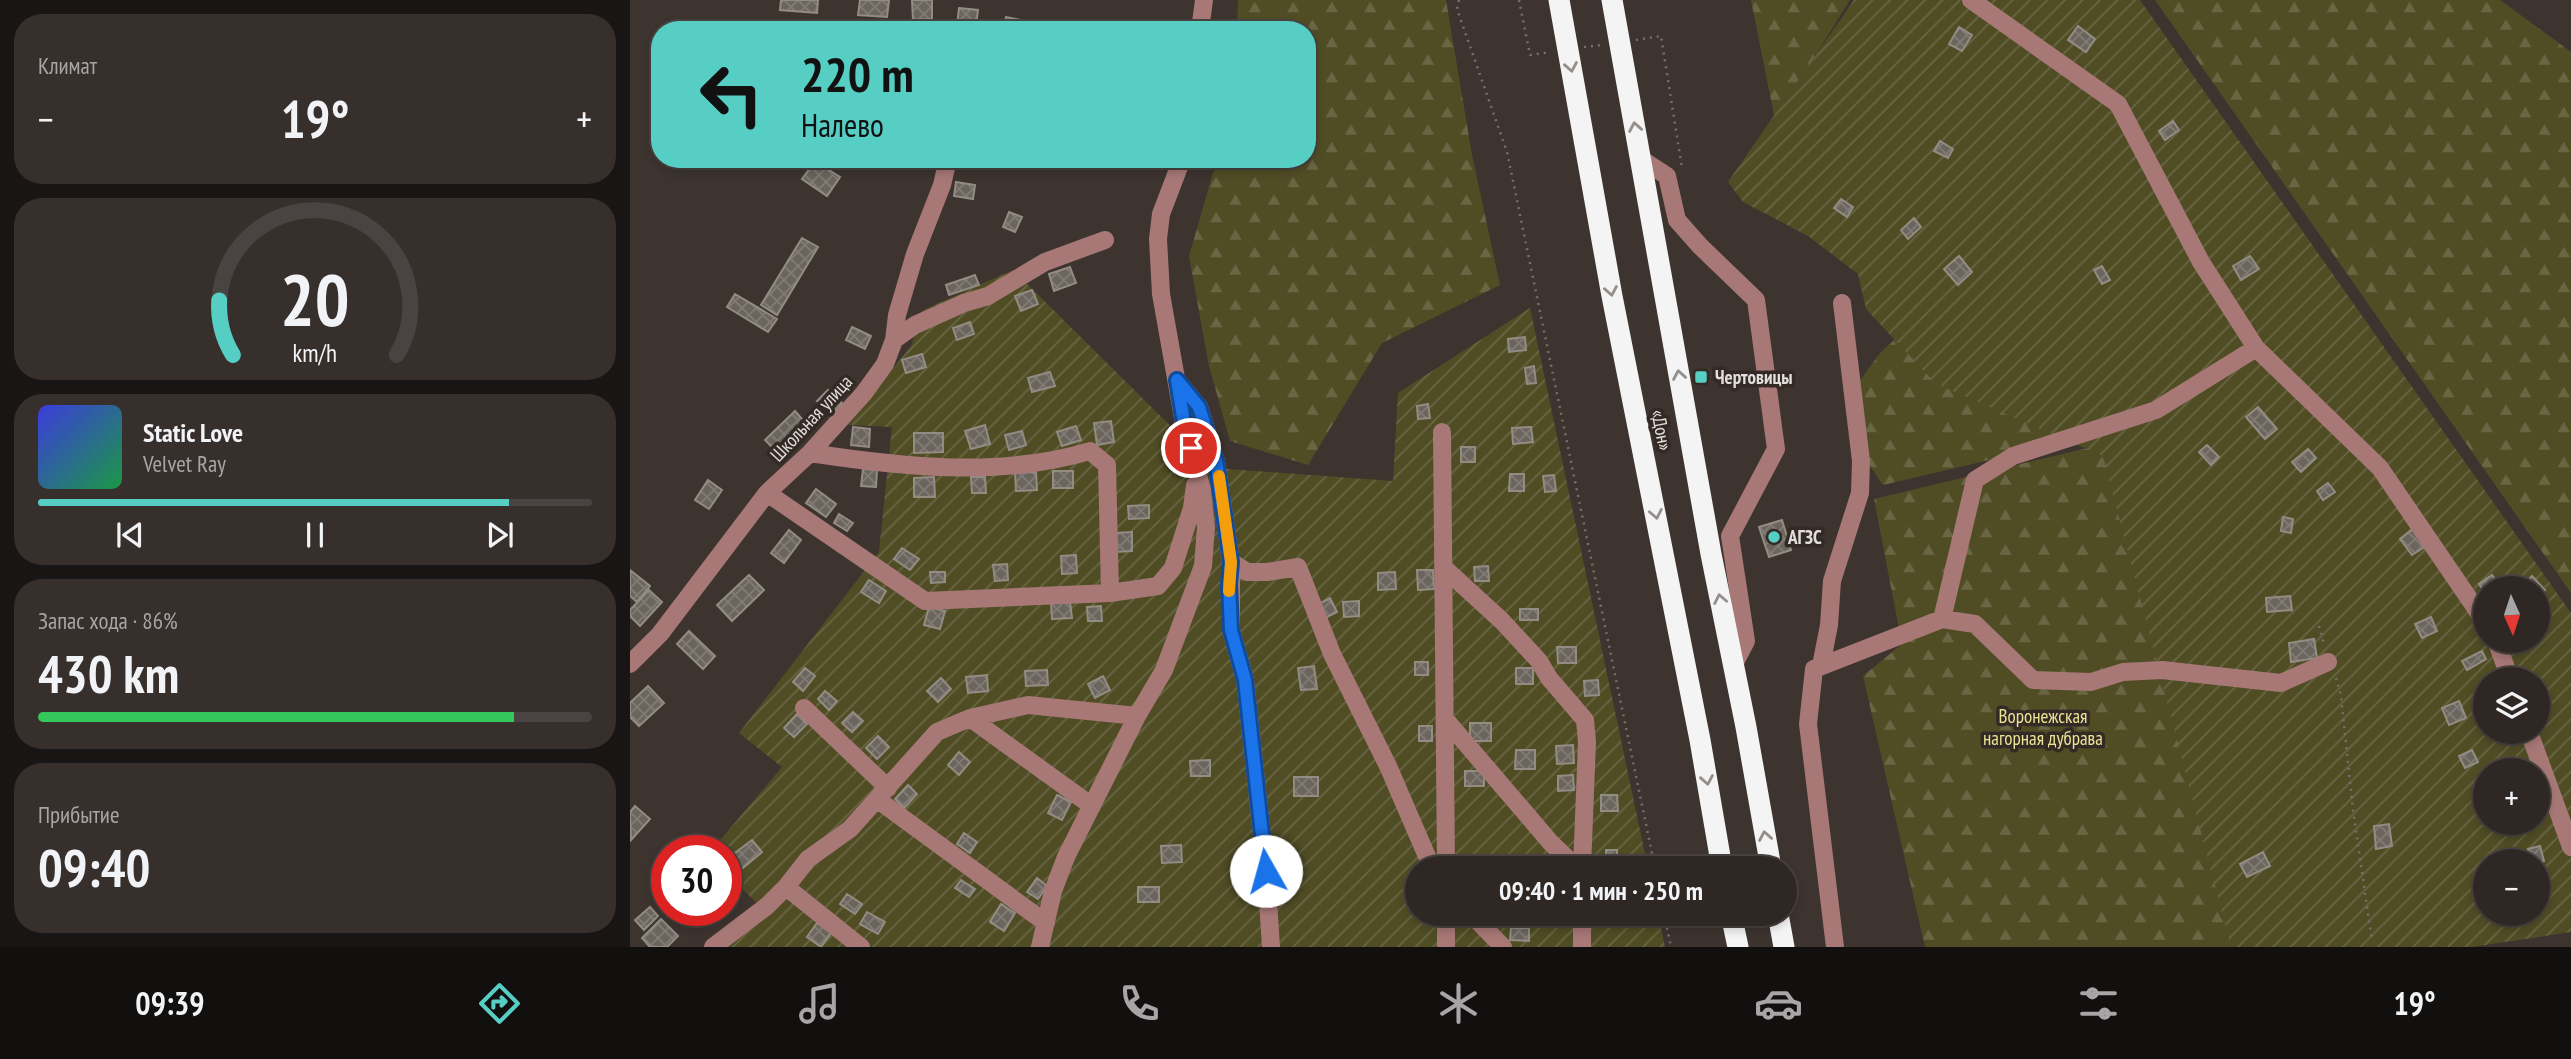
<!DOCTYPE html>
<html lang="ru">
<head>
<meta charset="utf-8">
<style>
	body { margin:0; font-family:"PT Sans Narrow",sans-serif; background:#362f2c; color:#f1f3f6; height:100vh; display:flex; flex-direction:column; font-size:26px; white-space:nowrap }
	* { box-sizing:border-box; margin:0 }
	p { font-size:23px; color:#a7a5a6 }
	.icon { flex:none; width:38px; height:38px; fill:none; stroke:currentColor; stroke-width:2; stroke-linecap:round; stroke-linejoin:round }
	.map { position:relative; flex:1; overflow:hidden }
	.sheet { display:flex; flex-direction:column; gap:14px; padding:14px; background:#191514; width:630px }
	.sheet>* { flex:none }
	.guide { position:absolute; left:21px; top:21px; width:665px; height:147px; border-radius:28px; box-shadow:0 4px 10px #0003,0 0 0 2px #494441; background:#56cec4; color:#111; overflow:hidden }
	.needle { width:46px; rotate:177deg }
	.fabs { position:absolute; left:1843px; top:576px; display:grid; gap:14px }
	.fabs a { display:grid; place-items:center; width:77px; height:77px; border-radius:50%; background:#2e2724; box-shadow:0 4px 10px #0003,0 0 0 2px #494441; font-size:35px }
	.speed { position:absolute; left:21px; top:835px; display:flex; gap:14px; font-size:35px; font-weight:700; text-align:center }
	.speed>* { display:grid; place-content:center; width:91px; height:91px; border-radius:50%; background:#2e2724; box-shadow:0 4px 10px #0003,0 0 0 2px #494441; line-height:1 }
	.speed .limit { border:10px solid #d22; background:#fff; color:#111 }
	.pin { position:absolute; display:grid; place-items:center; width:60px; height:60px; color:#fff; margin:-30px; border:4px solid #fff; border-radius:50%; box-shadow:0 2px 7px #0007 }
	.me { position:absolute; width:77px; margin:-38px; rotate:353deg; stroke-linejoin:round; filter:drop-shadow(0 0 5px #0008) }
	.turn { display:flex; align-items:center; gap:24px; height:147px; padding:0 35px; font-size:32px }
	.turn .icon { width:91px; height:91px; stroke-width:2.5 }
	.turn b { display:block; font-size:49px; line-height:60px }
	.big { font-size:52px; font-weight:600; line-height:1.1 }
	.sheet .tile { flex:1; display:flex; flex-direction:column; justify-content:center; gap:10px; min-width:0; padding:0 24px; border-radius:28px; background:#362f2c }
	.sheet .dial { align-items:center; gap:0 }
	.dial svg { height:182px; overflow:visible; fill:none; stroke:#494441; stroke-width:7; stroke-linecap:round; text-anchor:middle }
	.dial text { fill:#f1f3f6; stroke:none }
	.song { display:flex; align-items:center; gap:21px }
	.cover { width:84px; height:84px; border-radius:10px; background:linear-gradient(135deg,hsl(240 70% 55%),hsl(140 70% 35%)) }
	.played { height:7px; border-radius:4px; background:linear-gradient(90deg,#56cec4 85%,#494441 85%) }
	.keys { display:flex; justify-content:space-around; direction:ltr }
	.heat { display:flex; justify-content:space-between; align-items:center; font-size:38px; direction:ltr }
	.charge { height:10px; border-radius:5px; background:linear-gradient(90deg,#34c759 86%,#494441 0) }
	.trip { position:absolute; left:775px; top:856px; width:392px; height:70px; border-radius:35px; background:#2e2724; box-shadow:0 4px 10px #0003,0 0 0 2px #494441; font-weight:600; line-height:70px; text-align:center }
	.menu { display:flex; height:112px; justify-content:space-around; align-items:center; background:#12100e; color:#a7a5a6 }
	.menu .icon { width:49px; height:49px }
	.menu .on { color:#56cec4 }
	.menu b { font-size:32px; color:#f1f3f6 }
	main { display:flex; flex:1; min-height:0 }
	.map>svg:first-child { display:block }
	.forest { fill:url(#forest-firs) }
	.garden { fill:url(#garden-furrows); fill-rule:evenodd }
	.building { fill:url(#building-cross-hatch); stroke:#938c83; stroke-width:2 }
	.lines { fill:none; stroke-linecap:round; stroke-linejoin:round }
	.path { stroke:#776f6b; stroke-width:2.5; stroke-dasharray:2 5; stroke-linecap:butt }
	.minor { stroke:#a77876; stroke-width:18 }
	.highway { stroke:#f4f4f4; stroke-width:21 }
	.oneway { stroke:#948f8d }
	.route-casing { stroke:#114b97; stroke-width:18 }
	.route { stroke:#1a73e8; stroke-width:12 }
	.slow { stroke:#f59e0b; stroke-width:12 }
	.poi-dot { fill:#56cec4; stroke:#332a26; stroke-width:2.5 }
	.labels { text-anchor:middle; stroke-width:7; stroke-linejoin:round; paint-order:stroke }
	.poi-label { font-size:19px; font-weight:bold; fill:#e3dedb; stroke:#332a26; text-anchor:start }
	.street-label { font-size:19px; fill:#e3dedb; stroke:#332a26 }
	.park-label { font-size:19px; fill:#e9e393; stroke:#332a26 }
</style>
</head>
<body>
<main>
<section class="sheet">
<div class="tile"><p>Климат</p>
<div class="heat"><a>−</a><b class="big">19°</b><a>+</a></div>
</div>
<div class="tile dial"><svg viewBox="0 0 100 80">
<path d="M14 69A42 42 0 1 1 86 69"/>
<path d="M14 69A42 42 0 0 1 8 45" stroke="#56cec4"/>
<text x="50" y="56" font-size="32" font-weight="700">20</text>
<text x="50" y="72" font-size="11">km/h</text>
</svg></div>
<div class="tile">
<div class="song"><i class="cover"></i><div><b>Static Love</b><p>Velvet Ray</p></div></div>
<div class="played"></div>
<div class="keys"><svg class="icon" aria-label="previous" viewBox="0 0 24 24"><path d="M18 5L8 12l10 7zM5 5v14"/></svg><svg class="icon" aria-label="pause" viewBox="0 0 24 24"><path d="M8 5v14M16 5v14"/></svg><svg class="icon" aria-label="next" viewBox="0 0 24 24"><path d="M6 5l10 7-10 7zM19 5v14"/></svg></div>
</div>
<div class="tile"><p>Запас хода · 86%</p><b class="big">430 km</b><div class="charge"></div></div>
<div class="tile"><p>Прибытие</p><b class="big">09:40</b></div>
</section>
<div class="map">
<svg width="1941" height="947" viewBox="0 0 1941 947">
	<defs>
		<pattern id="forest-firs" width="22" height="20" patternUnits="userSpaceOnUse" patternTransform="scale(1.75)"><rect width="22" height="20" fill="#504d25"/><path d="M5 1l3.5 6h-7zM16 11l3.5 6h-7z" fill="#696644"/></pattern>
		<pattern id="garden-furrows" width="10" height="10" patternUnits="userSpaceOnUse" patternTransform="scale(1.75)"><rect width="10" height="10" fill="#504d25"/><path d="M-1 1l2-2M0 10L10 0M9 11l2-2" fill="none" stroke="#696644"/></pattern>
		<pattern id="building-cross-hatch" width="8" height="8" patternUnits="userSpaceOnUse" patternTransform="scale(1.75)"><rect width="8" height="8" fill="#6b655d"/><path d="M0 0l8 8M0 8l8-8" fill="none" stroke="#807b74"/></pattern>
	</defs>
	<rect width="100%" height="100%" fill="#3d3430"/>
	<path class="forest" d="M608 0H816L842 155 870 285 752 343 678 465 600 441 579 366 559 256 587 159H677V30H607Z
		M1121 0H1220L1145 120Z
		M1525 0H1870L1941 52V593Z
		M1296 311 1508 425 1253 485 1240 466 1228 383 1250 353Z
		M1508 436 1602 947H1295L1233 676 1272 644 1244 499Z"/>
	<path class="garden" d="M1224 0H1510L1941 613V932L1842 947H1601L1473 456 1306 384 1236 309 1228 274 1178 236 1113 202 1098 182ZM1855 588H1908V640H1855ZM1855 679H1908V732H1855ZM1855 770H1908V822H1855ZM1855 861H1908V914H1855Z
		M383 270 583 468 763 481 768 393 900 308 1018 868H788V914H1028L1035 947H96L127 903 96 874V850H82L152 767 109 733 249 552 262 427 218 425 281 346 293 310Z"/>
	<path class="building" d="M151 0H188L187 13 150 10Z
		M230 0H259L257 17 228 15Z
		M282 0H302V19L283 20Z
		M329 8 348 10 346 27 327 26Z
		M376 17 395 21 394 30H374Z
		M1448 26 1465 39 1456 52 1438 40Z
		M1329 27 1342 35 1332 51 1319 44Z
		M1543 121 1549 130 1535 140 1529 131Z
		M1310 141 1323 149 1318 158 1304 151Z
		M185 161 210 177 197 196 172 179Z
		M326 182 345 185 343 199 324 196Z
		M1211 199 1223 207 1217 217 1204 208Z
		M379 212 392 217 385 232 373 227Z
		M1284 218 1291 227 1278 239 1271 230Z
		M172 238 188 247 147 315 131 305Z
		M1329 256 1342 272 1328 285 1314 269Z
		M1620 256 1629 269 1611 280 1603 266Z
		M1472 266 1480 280 1472 284 1464 270Z
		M440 267 446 283 424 291 419 274Z
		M345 275 349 285 319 295 316 285Z
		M402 290 408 304 391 311 385 296Z
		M105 294 147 319 138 332 97 307Z
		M340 322 344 334 327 340 323 328Z
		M222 327 241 336 235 349 216 340Z
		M895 337 896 350 879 352 878 339Z
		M292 354 296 367 276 373 272 360Z
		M904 366 906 383 897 384 895 368Z
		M420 372 425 386 402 392 398 378Z
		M198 390 212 403 202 414 187 401Z
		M798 404 800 418 788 419 787 406Z
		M1628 407 1647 429 1635 439 1616 417Z
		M165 411 179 427 150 455 135 440Z
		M481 421 484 442 467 445 464 423Z
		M355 425 360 444 341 449 335 431Z
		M446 426 451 440 432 446 427 432Z
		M223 427 240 429 239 447 221 445Z
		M901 427 903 442 883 444 882 428Z
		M392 431 396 445 379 450 375 435Z
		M284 433H313V452L284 453Z
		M1577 445 1589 457 1581 465 1569 452Z
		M831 447H845V462H831Z
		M1678 449 1686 458 1671 472 1662 462Z
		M233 469 247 470 246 487 231 486Z
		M423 471H443V488H423Z
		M406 472 407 490 386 491 385 473Z
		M880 474H894V491H879Z
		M924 475 926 491 915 492 913 476Z
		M304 477 305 497H284V478Z
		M341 477H355L356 493H342Z
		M78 480 92 490 79 509 65 500Z
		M1698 483 1705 492 1693 500 1687 491Z
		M186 489 206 504 196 517 176 503Z
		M519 505V518L499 519 498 506Z
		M209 514 223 523 217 531 204 523Z
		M1653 517 1663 519 1661 533 1651 531Z
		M1152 520 1161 550 1139 557 1129 527Z
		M1783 529 1796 546 1782 555 1770 539Z
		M159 530 171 540 154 563 141 553Z
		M502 532V551L485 552V533Z
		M272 548 289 559 280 570 264 559Z
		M446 555 447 573 432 574 431 556Z
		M377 564 378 580 365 581 363 565Z
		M858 566 859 581H845L844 567Z
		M0 570 20 586 7 602 0 596Z
		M787 570H803L804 589 788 590Z
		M300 572H315V582L301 583Z
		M765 572 766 589 748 590V573Z
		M119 575 134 590 102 621 87 605Z
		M1862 575 1871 588H1855V593L1849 584Z
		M1902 576 1915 590 1908 597V588H1898L1894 584Z
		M239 580 256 591 249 603 231 592Z
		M19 590 32 602 10 626 0 616V610Z
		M1660 596 1662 610 1637 612 1636 598Z
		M700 598 707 612 695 618 687 605Z
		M440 601 442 618 422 619 421 602Z
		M729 601V616L714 617 713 602Z
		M471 606 472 621H458L457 607Z
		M299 607 315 611 310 629 294 625Z
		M890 609H908V620H890Z
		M1801 617 1807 631 1792 638 1785 624Z
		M59 631 85 656 73 669 47 644Z
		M1684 639 1687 658 1661 662 1659 643Z
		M927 647H946V663H928Z
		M1852 651 1856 659 1837 670 1832 661Z
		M785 662H798V675H785Z
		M684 666 687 689 671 690 668 668Z
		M175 668 185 676 173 691 163 682Z
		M886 668H903V684H886Z
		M417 670 418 685 396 686 395 671Z
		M357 675 358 691 338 693 336 677Z
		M473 676 480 690 465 698 458 684Z
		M311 678 321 689 308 702 297 691Z
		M968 680 969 695 955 696 954 681Z
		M18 686 34 703 9 726 0 717V703Z
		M195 691 207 701 199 710 188 699Z
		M1829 701 1836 718 1819 725 1812 708Z
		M223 712 233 721 222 732 212 723Z
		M167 714 177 724 164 737 154 728Z
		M840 723H861V741H840Z
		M789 726H802V741H789Z
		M248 736 259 747 247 759 236 748Z
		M943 745 944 763 927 764 926 746Z
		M886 750H905V769H885Z
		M1842 750 1848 762 1835 768 1829 756Z
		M329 752 340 762 329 775 318 765Z
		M580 760V776H561L560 761Z
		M835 771H854V786H835Z
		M943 775 944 790 928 791V776Z
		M664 777H688V796H664Z
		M278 785 287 794 274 808 265 799Z
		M427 795 441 802 432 820 418 813Z
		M971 795H987L988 811H971Z
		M5 806 20 819 1 840 0 812Z
		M1759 824 1762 846 1746 849 1744 826Z
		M334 833 347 842 340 853 327 844Z
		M122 840 132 852 108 872 97 859Z
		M551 845 552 862 532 863 531 846Z
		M1910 846 1914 861 1908 863 1901 861 1898 849Z
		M976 850H987V865H976Z
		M1633 852 1640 866 1617 877 1610 864Z
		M407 878 417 886 408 899 397 892Z
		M331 880 345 889 339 897 325 888Z
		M508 887H529V902H508Z
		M217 894 232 904 225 914 210 904Z
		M371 904 385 913 374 931 360 922Z
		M20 907 28 916 14 930 5 920Z
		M237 912 255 922 248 934 230 924Z
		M31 919 48 936 37 947H20L12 938Z
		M187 923 201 933 191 947 177 937Z
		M881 928H899V941L880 940Z"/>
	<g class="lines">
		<path class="path" d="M829 0 827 9 877 152 1025 868
			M889 0 900 55 920 52
			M1006 40 1031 36 1052 168
			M954 47 972 45
			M1689 626 1694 645
			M1706 678 1711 696 1723 810 1742 941
			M1034 914 1041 947"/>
		<path class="minor" d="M1341 0 1488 104 1571 262 1626 348 1750 468 1855 622
			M570 30 574 0
			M1011 159 1037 176 1047 220 1070 246 1126 300 1146 449 1100 536 1116 641 1103 666
			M264 340 285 325 334 303 358 296 415 262 475 240
			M549 383 569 407 586 461 601 562 617 572H637L668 567 702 654 758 766 802 868
			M812 432 816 868
			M180 453C272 467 370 478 460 451L477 465 480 593
			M137 493 295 601 480 593 528 586 543 568 562 508 565 485
			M601 562V630L615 680 636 871 641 947
			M813 567 872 621 909 661 919 678 955 720 957 742 952 868
			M1312 619 1345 480 1383 456 1526 410 1626 348
			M1866 640 1880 679
			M0 664 30 634 137 493 180 453 234 393 255 364 264 340 267 315 285 254 312 185 318 159
			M1191 666 1199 625 1202 581 1230 493 1231 461 1212 303
			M174 708 258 788
			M340 718 462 806
			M815 719 921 843 947 868
			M1899 732 1941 847
			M248 800 416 923
			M156 887 231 947
			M841 914 873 947
			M952 914V947
			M83 947 137 906 156 887 178 859 220 829 307 732 340 718 398 705 507 716
			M410 947 423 891 436 857 507 716 534 670 573 566 576 527 572 490 555 429 531 294 528 239 531 214 552 159
			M816 947V914
			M1205 947 1178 724 1184 669 1312 619 1345 624 1403 680 1461 682 1493 672 1532 670 1651 683 1698 662"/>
		<path class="highway" d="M929 0 982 296 1070 740 1092 868
			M982 0 1081 554 1116 727 1141 868
			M1101 914 1108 947
			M1148 914 1154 947"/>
	</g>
	<defs><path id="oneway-chevron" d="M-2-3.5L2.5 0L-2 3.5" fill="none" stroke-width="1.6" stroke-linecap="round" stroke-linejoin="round" transform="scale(1.75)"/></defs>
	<g class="oneway">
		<use href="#oneway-chevron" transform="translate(941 67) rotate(80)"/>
		<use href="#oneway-chevron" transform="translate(1005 127) rotate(-100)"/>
		<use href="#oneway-chevron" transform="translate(981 291) rotate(80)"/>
		<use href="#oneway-chevron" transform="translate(1049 375) rotate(-100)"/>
		<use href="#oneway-chevron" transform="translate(1026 514) rotate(79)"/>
		<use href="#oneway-chevron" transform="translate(1090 599) rotate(-101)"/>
		<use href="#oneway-chevron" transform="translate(1077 780) rotate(80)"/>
		<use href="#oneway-chevron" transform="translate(1135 836) rotate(-100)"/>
	</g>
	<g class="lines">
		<g class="route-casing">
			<path id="route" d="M561 448 555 429 547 380 569 407 586 461 601 562 599 584 601 630 615 680 636 871"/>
		</g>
		<use href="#route" class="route"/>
		<path class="slow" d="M589 476 601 562 599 591"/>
	</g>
	<g class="poi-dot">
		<rect x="1064" y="370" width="14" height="14" rx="3.5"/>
		<circle cx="1144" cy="537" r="7"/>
	</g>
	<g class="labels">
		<g class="poi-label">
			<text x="1085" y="384">Чертовицы</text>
			<text x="1158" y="544">АГЗС</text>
		</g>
		<g class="street-label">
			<text transform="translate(181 418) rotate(-47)" y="7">Школьная улица</text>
			<text transform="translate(1032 430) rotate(79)" y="7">«Дон»</text>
		</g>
		<g class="park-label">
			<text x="1413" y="723">Воронежская<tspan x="1413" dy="22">нагорная дубрава</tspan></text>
		</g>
	</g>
</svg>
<div class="fabs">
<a><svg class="needle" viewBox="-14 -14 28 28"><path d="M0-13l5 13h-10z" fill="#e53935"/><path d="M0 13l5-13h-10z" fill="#a7a5a6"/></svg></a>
<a><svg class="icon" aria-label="layers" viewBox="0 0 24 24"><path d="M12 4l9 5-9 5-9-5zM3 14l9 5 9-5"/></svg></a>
<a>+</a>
<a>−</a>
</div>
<div class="speed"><div class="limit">30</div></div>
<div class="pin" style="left:561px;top:448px;background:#d93025"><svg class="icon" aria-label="arrive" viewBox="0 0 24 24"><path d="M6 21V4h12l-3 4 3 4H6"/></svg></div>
<svg class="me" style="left:636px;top:871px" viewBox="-20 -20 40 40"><circle r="19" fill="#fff"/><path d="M0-13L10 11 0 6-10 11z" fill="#1a73e8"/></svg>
<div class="trip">09:40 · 1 мин · 250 m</div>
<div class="guide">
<div class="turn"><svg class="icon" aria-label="left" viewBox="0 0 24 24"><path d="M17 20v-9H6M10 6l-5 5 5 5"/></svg><div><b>220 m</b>Налево</div></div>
</div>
</div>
</main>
<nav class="menu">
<b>09:39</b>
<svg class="icon on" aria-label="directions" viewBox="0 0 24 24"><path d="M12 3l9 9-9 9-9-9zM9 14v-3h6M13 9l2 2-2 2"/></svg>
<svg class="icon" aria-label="music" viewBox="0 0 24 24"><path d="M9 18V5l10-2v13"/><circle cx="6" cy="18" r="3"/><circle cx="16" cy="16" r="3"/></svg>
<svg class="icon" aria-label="phone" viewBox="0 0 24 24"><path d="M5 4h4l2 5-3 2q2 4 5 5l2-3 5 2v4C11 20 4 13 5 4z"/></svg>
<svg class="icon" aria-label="climate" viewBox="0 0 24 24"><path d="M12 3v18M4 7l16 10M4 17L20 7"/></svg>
<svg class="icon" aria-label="car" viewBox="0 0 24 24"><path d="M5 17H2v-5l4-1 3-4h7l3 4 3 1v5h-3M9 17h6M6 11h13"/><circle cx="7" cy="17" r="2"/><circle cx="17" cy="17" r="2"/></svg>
<svg class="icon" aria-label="filters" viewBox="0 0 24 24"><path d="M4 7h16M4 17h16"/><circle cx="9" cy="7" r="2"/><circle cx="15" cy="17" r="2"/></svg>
<b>19°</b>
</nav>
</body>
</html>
